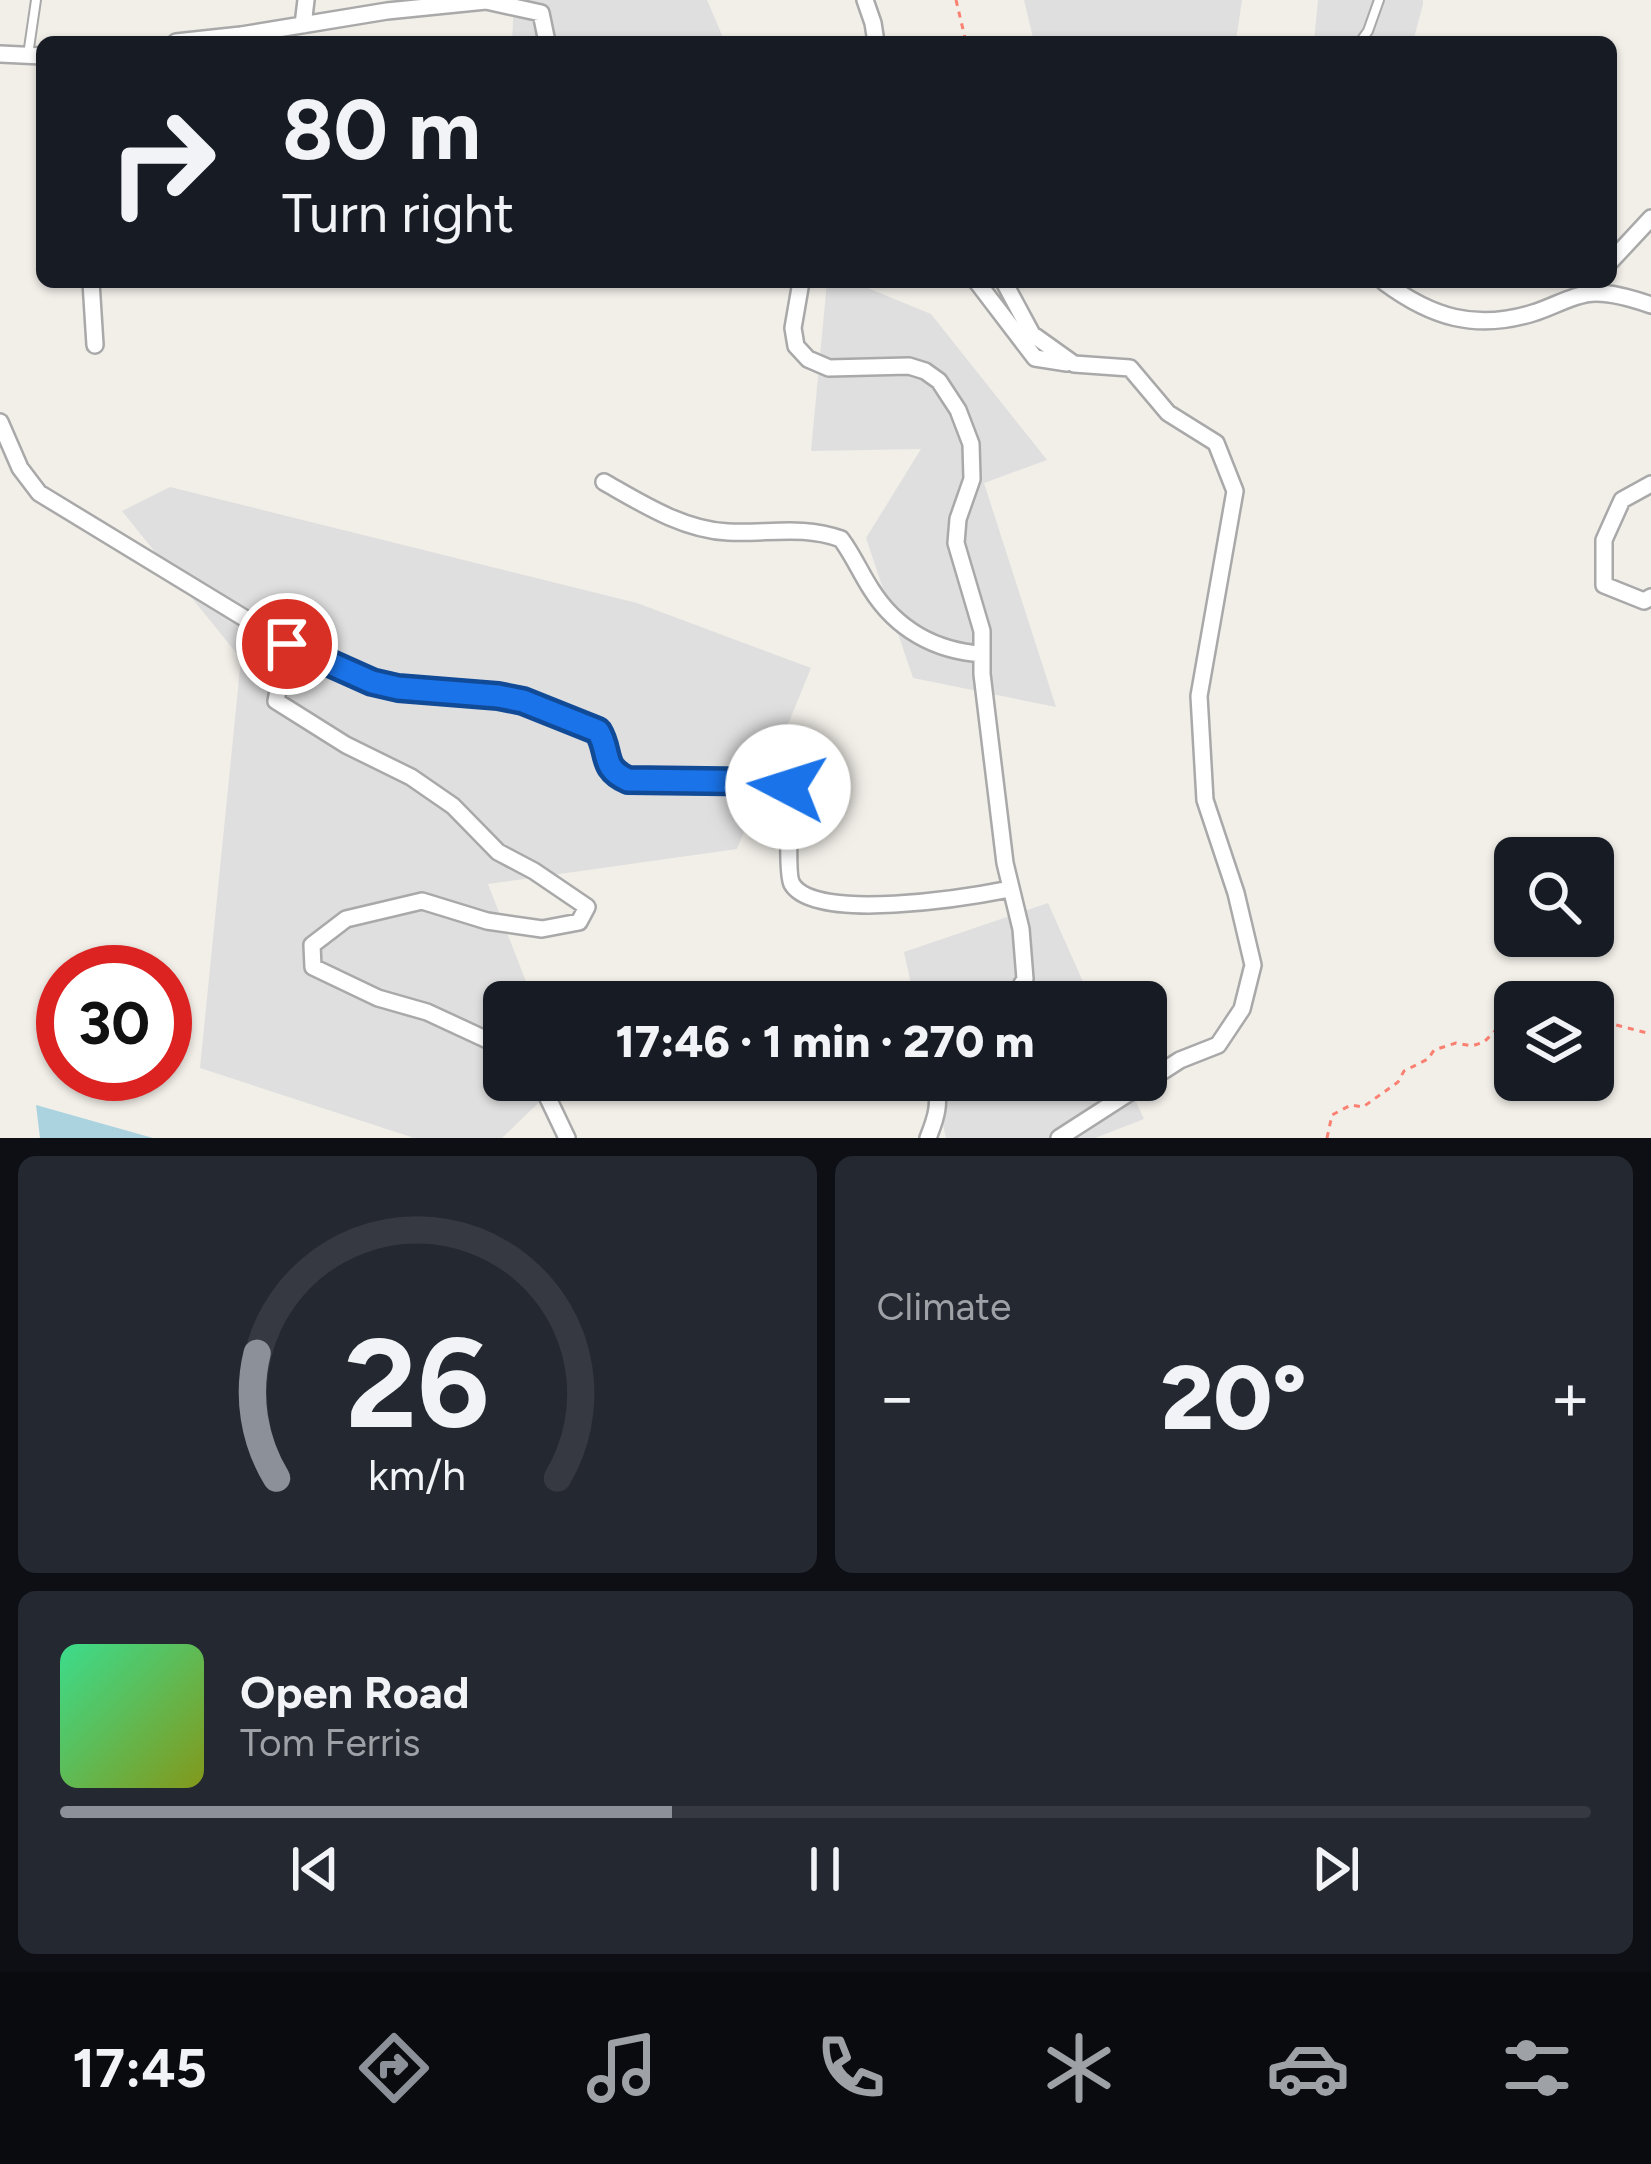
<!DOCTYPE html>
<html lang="en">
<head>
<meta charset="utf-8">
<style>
	body { margin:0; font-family:Figtree,sans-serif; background:#242831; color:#f1f3f6; height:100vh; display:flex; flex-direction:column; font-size:45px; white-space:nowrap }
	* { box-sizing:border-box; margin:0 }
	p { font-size:39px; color:#9ea1a6 }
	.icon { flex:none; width:66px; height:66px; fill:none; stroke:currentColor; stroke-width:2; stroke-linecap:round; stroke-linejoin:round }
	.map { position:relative; height:1138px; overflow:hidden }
	.drawer { display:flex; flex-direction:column; gap:18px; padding:18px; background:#0d0f14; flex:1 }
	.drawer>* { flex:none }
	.banner { position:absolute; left:36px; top:36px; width:1581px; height:252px; border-radius:18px; box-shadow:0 3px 9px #0004; background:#171b24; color:#f1f3f6; overflow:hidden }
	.buttons { position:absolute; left:1494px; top:837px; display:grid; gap:24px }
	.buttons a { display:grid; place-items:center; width:120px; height:120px; border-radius:18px; background:#171b24; box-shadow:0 3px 9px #0004; font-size:60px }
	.speed { position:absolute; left:36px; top:945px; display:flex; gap:24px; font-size:60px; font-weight:700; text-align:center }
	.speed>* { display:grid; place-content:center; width:156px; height:156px; border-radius:50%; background:#171b24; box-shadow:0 3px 9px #0004; line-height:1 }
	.speed .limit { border:18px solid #d22; background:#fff; color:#111 }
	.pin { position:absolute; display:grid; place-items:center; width:102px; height:102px; color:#fff; margin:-51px; border:6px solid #fff; border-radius:50%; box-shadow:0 3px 12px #0007 }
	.me { position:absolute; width:132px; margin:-66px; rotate:275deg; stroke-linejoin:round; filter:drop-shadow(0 0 9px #0008) }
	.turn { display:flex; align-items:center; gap:42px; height:252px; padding:0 48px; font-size:54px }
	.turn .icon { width:156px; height:156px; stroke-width:2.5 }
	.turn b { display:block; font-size:84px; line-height:102px }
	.big { font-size:90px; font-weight:800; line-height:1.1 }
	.drawer .widget { flex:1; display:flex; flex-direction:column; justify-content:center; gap:18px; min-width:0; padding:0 42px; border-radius:18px; background:#242831 }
	.drawer .dial { align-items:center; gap:0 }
	.dial svg { height:312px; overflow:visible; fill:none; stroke:#363941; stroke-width:7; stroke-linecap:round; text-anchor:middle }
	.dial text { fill:#f1f3f6; stroke:none }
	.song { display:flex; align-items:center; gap:36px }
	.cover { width:144px; height:144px; border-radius:18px; background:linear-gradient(135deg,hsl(150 70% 55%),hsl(70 70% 35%)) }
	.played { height:12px; border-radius:6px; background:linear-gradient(90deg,#8c9099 40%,#363941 40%) }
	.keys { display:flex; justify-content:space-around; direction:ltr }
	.heat { display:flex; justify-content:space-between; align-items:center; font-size:66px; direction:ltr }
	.drawer .tiles { flex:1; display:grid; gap:18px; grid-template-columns:1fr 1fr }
	.widget:last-child { grid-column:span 2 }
	.trip { position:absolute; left:483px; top:981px; width:684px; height:120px; border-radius:18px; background:#171b24; box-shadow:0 3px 9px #0004; font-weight:800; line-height:120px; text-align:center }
	.tabs { display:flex; height:192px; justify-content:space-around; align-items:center; background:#090b0e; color:#9ea1a6 }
	.tabs .icon { width:84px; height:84px }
	.tabs .on { color:#8c9099 }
	.tabs b { font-size:54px; color:#f1f3f6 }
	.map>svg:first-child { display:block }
	.residential { fill:#e0dfdf }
	.water { fill:#aad3df }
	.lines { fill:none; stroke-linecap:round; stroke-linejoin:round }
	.lane-casing { stroke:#a9a9a9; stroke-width:12 }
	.street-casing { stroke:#a9a9a9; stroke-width:20 }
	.path { stroke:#fa8072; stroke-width:3; stroke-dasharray:6 6; stroke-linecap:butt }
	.lane { stroke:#fff; stroke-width:8 }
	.street { stroke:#fff; stroke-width:15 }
	.route-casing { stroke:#114b97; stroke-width:30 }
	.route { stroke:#1a73e8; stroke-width:21 }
</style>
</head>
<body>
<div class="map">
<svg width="1651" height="1138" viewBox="0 0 1651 1138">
	<rect width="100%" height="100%" fill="#f2efe9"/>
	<path class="residential" d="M514 0H707L725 42H512Z
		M1024 0H1242L1236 40 1231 42H1034Z
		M1318 0H1423V4L1413 42H1314Z
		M827 282H853L931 314 1047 460 984 483 1056 707 913 678 866 538 921 449 811 451Z
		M170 487 637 603 811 668 737 849 488 884 534 1002H504V1080H562L502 1138H414L200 1068 241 659 122 511Z
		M1048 903 1092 1002H915L904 952Z
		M933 1080H1126L1144 1119 1095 1138H946Z"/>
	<path class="water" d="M36 1105 153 1138H40Z"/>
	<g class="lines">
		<g class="lane-casing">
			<path id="lane" d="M1360 42 1368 31 1379 0
				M28 55 36 0"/>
		</g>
		<g class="street-casing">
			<path id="street" d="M865 0 873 23 876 42
				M303 25 306 0
				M176 42 241 35 387 11 486 1 541 13 547 42
				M0 54 42 56
				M1611 261 1651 218
				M91 282 95 345
				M801 282 793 328 796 346 808 359 829 368 909 366 925 371 939 381 958 410 971 444 972 479 958 519 956 543 982 631V674L1005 863 1021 929 1025 979 1011 1002
				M977 282 1035 358 1067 363
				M1004 282 1032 334 1074 364 1130 368 1168 413 1216 443 1235 491 1199 696 1205 800 1236 893 1253 965 1242 1009 1218 1045 1180 1060 1059 1138
				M1384 282C1431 317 1475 331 1533 313 1553 307 1576 293 1596 293 1615 293 1634 299 1651 305
				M0 422 20 468 39 493 287 644 276 701 346 745 411 777 453 806 498 852 534 871 587 907 579 922 542 929 487 921 422 901 346 919 312 945 313 967 378 998 427 1012 496 1044 504 1053
				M604 482C641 503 683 530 728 532 767 534 803 525 841 539 853 555 860 572 871 589 896 629 935 651 982 654
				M1651 484 1622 500 1604 540V585L1644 601 1651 597
				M287 644 372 681 398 688 498 696 523 701 598 731C610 752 600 768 628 780L779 782 791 792C790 808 786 874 792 884 815 923 970 897 1010 889
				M532 1080 546 1094 567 1138
				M928 1138C936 1118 942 1101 933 1080"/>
		</g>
		<path class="path" d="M956 0 966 42
			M1593 1019 1651 1034
			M1327 1138 1332 1115 1351 1105 1363 1107 1398 1082 1404 1071 1428 1059 1434 1050 1456 1043 1472 1046 1484 1042 1500 1026 1515 1021"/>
		<use href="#lane" class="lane"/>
		<use href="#street" class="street"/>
	</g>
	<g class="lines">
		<g class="route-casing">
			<path id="route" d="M287 644 372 682 398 688 498 696 523 701 598 731C611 752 600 768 628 780L779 782 788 787"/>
		</g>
		<use href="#route" class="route"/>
	</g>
</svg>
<div class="buttons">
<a><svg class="icon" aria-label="search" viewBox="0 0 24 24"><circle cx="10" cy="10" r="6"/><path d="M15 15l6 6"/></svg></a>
<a><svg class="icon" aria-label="layers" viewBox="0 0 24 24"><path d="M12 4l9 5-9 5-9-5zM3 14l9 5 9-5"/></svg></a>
</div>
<div class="speed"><div class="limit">30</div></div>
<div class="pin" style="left:287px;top:644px;background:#d93025"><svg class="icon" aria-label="arrive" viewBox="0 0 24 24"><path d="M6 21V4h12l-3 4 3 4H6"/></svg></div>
<svg class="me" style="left:788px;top:787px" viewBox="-20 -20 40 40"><circle r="19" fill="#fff"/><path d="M0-13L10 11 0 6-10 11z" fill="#1a73e8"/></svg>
<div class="trip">17:46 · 1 min · 270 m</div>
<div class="banner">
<div class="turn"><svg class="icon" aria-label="right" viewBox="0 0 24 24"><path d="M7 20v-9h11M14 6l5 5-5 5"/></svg><div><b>80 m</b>Turn right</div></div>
</div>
</div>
<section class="drawer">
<div class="tiles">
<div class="widget dial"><svg viewBox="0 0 100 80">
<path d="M14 69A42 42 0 1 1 86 69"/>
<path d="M14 69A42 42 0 0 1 9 37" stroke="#8c9099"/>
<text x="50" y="56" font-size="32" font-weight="700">26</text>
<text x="50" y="72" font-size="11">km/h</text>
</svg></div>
<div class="widget"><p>Climate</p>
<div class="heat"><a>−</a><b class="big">20°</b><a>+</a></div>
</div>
<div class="widget">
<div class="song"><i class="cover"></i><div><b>Open Road</b><p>Tom Ferris</p></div></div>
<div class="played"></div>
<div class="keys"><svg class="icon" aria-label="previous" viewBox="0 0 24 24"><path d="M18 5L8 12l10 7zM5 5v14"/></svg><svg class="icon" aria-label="pause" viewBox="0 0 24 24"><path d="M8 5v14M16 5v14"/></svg><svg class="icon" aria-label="next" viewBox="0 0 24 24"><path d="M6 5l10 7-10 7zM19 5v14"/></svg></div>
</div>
</div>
</section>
<nav class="tabs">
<b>17:45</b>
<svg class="icon on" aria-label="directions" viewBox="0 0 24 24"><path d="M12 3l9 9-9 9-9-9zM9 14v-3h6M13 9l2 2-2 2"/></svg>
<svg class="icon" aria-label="music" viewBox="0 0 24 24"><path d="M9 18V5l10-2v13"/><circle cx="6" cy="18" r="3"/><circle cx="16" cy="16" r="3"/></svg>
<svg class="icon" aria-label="phone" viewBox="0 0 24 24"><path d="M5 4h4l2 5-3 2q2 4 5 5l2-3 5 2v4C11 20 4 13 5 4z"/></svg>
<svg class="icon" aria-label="climate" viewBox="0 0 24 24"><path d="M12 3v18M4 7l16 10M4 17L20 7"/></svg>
<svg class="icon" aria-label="car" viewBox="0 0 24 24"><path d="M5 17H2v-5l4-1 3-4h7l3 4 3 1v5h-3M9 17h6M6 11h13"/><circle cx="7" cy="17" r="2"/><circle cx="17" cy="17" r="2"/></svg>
<svg class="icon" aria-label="filters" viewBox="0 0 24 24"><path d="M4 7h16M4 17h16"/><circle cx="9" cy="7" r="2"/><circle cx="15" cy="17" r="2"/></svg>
</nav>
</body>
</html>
